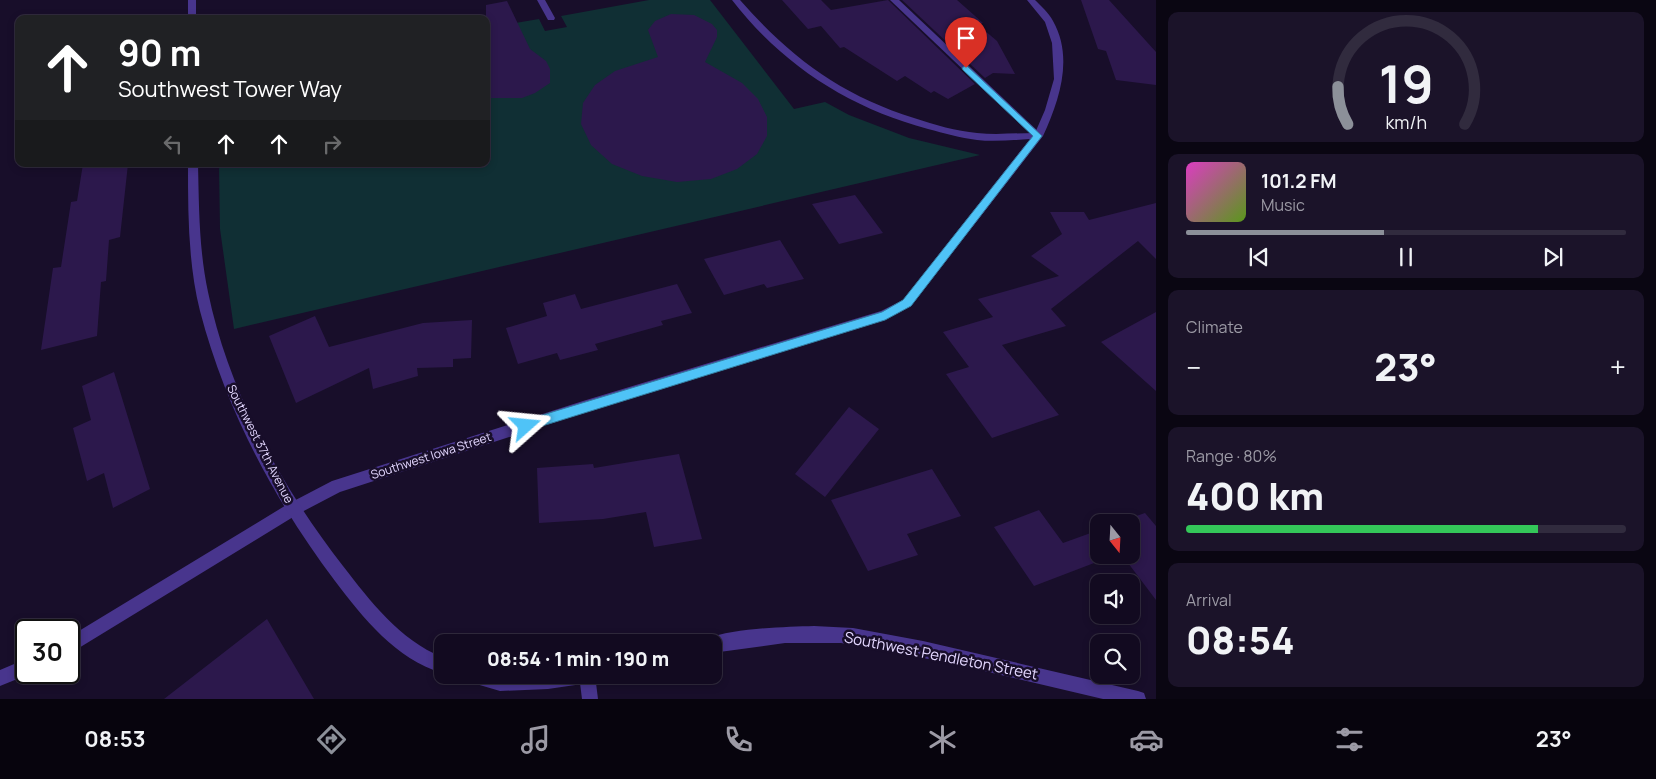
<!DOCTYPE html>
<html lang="en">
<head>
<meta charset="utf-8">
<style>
	body { margin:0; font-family:Manrope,sans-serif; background:#1b1329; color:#f1f3f6; height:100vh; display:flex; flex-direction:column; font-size:19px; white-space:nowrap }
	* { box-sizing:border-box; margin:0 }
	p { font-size:16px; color:#9c9aa5 }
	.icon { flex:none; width:28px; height:28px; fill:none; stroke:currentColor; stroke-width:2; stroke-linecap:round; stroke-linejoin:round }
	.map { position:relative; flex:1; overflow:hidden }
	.panel { display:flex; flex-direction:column; gap:12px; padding:12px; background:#0a0612; width:500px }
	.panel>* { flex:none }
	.hud { position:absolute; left:15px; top:15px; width:475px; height:152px; border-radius:10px; box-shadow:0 2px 8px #0003,0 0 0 1px #312b3e; background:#202124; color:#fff; overflow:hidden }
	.needle { width:32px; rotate:162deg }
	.controls { position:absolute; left:1090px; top:514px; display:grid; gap:10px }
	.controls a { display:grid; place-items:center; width:50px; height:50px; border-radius:10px; background:#120a20; box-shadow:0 2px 8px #0003,0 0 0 1px #312b3e; font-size:25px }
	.speed { position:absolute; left:15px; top:619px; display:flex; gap:10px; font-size:25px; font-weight:700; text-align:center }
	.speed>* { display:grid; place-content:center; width:65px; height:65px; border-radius:50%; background:#120a20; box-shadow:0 2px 8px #0003,0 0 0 1px #312b3e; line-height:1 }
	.speed .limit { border:2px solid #111; border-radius:8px; background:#fff; color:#111 }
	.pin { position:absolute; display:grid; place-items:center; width:42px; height:42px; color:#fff; margin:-51px -21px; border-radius:50% 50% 50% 0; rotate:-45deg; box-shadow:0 0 5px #0007 }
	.pin .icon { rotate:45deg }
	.me { position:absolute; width:55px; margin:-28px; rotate:72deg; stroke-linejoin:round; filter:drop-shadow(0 0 4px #0008) }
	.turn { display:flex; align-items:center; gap:18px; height:105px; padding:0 20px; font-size:22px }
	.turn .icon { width:65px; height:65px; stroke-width:2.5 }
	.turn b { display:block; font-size:35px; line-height:42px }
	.lanes { display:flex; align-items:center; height:48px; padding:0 20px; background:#0003; justify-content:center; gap:25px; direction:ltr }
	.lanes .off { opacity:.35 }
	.big { font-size:38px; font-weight:800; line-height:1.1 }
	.panel .tile { flex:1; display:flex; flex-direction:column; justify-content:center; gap:8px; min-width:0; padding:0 18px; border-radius:10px; background:#1b1329 }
	.panel .dial { align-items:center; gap:0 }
	.dial svg { height:130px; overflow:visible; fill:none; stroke:#312b3e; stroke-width:7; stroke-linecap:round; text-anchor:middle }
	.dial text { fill:#f1f3f6; stroke:none }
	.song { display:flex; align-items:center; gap:15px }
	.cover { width:60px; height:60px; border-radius:8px; background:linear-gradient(135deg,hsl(310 70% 55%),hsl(90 70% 35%)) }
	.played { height:5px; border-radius:2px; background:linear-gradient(90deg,#8c9099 45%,#312b3e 45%) }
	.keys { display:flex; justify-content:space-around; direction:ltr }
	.heat { display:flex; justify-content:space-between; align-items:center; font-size:28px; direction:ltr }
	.charge { height:8px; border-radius:4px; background:linear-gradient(90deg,#34c759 80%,#312b3e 0) }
	.trip { position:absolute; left:434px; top:634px; width:288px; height:50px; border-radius:10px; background:#120a20; box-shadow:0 2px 8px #0003,0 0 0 1px #312b3e; font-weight:800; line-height:50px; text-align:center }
	.tab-bar { display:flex; height:80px; justify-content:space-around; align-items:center; background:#07040d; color:#9c9aa5 }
	.tab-bar .icon { width:35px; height:35px }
	.tab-bar .active { color:#8c9099 }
	.tab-bar b { font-size:22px; color:#f1f3f6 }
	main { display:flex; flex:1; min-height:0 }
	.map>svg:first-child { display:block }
	.green { fill:#102f34 }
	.building { fill:#2c184c }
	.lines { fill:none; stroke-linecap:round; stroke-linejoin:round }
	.service { fill:#48358d; fill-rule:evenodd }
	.minor { fill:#48358d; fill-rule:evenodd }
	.tertiary { fill:#48358d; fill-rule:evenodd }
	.route { fill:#4fc3f7; stroke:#337fa1 }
	.labels { text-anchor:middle; stroke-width:5; stroke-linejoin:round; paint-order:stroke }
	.street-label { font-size:12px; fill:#e3d7ff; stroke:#180e2a }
	.near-street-label { font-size:15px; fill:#e3d7ff; stroke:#180e2a }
</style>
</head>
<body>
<main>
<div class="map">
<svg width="1156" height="699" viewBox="0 0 1156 699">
	<rect width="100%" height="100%" fill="#180e2a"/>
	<path class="green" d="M649 0H710L794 109 825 102 849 115 909 138 980 155 234 329 220 229 219 164H486V28L539 19 545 31 567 27 561 16Z"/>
	<path class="building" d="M782 0H821L831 10 888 0 975 84 948 99 934 91 931 93 905 76 897 81 844 47 840 48 821 26 808 29Z
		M902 0H957L983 23 977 24 997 41 1015 74 993 73 985 78Z
		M1081 0H1109L1156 52V85L1116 80 1106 51 1098 49Z
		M507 1 530 49 546 61 550 69V83L535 93 522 98H486V5Z
		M671 14 694 15 712 24 717 30V37L705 62 742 83 758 99 767 117V136L757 154 737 169 711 179 677 182 642 176 612 164 591 145 581 124 583 103 595 85 615 71 658 57 648 30 655 21Z
		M83 164H128L120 237 109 240 106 281 101 282 97 336 41 350 53 268 61 267 71 202 77 201Z
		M855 195 883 233 839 244 812 204Z
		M1156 203V259L1138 241 1051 309 1066 326 1002 345 1059 415 992 438 946 374 969 367 943 332 993 317 978 299 1059 276 1031 256 1062 234 1050 212H1084L1089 220Z
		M780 240 804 279 767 288 764 284 724 295 704 259Z
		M677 284 692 313 661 321 663 325 595 344 598 350 560 360 557 353 518 364 506 328 547 316 543 303 575 294 581 309Z
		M1156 312V391L1101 342Z
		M315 316 329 347 423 323 472 320 471 358 453 359V367L417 368 418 376 373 389 369 368 296 403 269 336Z
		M114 372 150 489 113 508 104 473 87 481 73 428 91 420 82 386Z
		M849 407 879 429 825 497 795 474Z
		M679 454 702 539 654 547 646 512 603 519 539 523 537 468 593 464 594 468Z
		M932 469 961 516 907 534 918 555 868 571 831 500Z
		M1039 510 1063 543 1099 530V555H1115L1034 586 994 527Z
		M1145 513 1156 526V600L1122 555H1131V522H1119Z
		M267 619 314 699H164Z"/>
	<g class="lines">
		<path class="service" d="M890 0H899L1041 134V138H1035Z"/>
		<path class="minor" d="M537 0H545L555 18 554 20H548Z
			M732 0H740C791 58 841 95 914 118 935 125 956 131 977 133 996 135 1016 133 1035 133L1045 110 1054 79 1052 43 1045 22 1027 0H1035C1041 6 1049 13 1053 21 1074 58 1059 101 1043 136L911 306 885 320 583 413 340 492 298 514 69 654V637L288 504 332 481 583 401 881 311 903 300 1030 139C1012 140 994 142 977 140 960 138 944 133 928 129 849 108 782 65 732 0Z
			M26 659V672L32 673 0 686V670Z
			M579 675H595L598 699H582Z"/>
		<path class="tertiary" d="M188 0H196V19H188Z
			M188 164H198C199 207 199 250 208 292 229 393 281 486 343 566 370 601 400 640 442 657V673C396 659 363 618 335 581 274 500 226 410 200 311 188 263 188 213 188 164Z
			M814 626 853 628 923 641 1138 691 1144 693 1146 699H1103L950 663 841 643H785L712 653V642H705L706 639C734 628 784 627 814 626Z
			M464 675H597L595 681 589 683 548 689 500 691 466 681Z"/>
	</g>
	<path class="route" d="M966 65 1042 136 911 306 885 320 526 431 522 429 520 426 526 420 882 312 903 300 1033 136 963 70 962 68Z"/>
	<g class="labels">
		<g class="street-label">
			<text transform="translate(260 444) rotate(63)" y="4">Southwest 37th Avenue</text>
			<text transform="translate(431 456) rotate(-18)" y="4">Southwest Iowa Street</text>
		</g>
		<g class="near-street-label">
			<text transform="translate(941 656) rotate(11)" y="5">Southwest Pendleton Street</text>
		</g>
	</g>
</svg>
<div class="controls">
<a><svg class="needle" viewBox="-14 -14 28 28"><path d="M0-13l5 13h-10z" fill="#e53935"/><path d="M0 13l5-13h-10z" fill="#9c9aa5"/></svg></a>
<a><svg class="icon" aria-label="sound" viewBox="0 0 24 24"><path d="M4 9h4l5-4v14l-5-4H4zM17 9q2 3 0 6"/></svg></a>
<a><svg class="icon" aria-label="search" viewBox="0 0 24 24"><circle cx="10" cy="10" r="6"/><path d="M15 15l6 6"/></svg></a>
</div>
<div class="speed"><div class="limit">30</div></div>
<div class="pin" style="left:966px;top:68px;background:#d93025"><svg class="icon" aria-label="arrive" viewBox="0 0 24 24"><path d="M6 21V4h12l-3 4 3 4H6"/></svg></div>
<svg class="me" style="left:526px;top:426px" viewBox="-20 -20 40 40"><path d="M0-17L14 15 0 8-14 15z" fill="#4fc3f7" stroke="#fff" stroke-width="4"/></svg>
<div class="trip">08:54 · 1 min · 190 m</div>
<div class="hud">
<div class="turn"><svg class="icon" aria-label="ahead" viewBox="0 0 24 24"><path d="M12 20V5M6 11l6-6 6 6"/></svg><div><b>90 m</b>Southwest Tower Way</div></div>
<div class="lanes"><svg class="icon off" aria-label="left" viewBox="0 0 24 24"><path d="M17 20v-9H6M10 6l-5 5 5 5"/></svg><svg class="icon" aria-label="ahead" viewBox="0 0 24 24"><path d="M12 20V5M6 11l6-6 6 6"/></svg><svg class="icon" aria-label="ahead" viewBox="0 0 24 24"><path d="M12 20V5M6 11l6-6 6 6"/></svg><svg class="icon off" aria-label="right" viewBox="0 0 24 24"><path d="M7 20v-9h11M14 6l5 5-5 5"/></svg></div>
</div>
</div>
<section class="panel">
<div class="tile dial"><svg viewBox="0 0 100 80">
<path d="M14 69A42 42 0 1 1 86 69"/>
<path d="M14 69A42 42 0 0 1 8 46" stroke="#8c9099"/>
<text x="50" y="56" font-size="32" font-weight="700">19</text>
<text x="50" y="72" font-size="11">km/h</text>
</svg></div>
<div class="tile">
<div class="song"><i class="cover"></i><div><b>101.2 FM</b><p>Music</p></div></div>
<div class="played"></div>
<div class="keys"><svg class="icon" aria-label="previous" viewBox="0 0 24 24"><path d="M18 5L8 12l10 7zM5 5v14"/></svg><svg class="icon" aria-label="pause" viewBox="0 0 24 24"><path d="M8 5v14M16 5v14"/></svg><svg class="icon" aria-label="next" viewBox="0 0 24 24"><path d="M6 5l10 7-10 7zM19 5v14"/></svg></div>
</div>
<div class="tile"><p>Climate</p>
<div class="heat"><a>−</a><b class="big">23°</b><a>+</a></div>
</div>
<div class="tile"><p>Range · 80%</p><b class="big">400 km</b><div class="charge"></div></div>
<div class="tile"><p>Arrival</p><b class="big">08:54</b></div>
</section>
</main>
<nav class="tab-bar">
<b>08:53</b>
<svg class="icon active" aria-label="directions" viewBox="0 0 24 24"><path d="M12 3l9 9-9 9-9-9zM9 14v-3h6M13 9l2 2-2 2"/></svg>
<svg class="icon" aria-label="music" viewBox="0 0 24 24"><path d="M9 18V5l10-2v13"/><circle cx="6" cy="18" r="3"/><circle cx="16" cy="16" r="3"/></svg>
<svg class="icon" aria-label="phone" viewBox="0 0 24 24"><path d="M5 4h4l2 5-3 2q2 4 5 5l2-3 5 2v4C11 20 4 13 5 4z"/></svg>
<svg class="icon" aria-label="climate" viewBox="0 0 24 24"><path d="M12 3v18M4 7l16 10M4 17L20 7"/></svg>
<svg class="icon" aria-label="car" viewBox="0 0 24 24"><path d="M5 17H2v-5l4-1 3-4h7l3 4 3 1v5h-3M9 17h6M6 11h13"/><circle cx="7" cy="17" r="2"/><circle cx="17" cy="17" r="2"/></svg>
<svg class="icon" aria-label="filters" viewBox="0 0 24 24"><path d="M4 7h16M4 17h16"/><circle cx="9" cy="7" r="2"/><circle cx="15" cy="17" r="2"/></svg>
<b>23°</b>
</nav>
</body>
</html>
